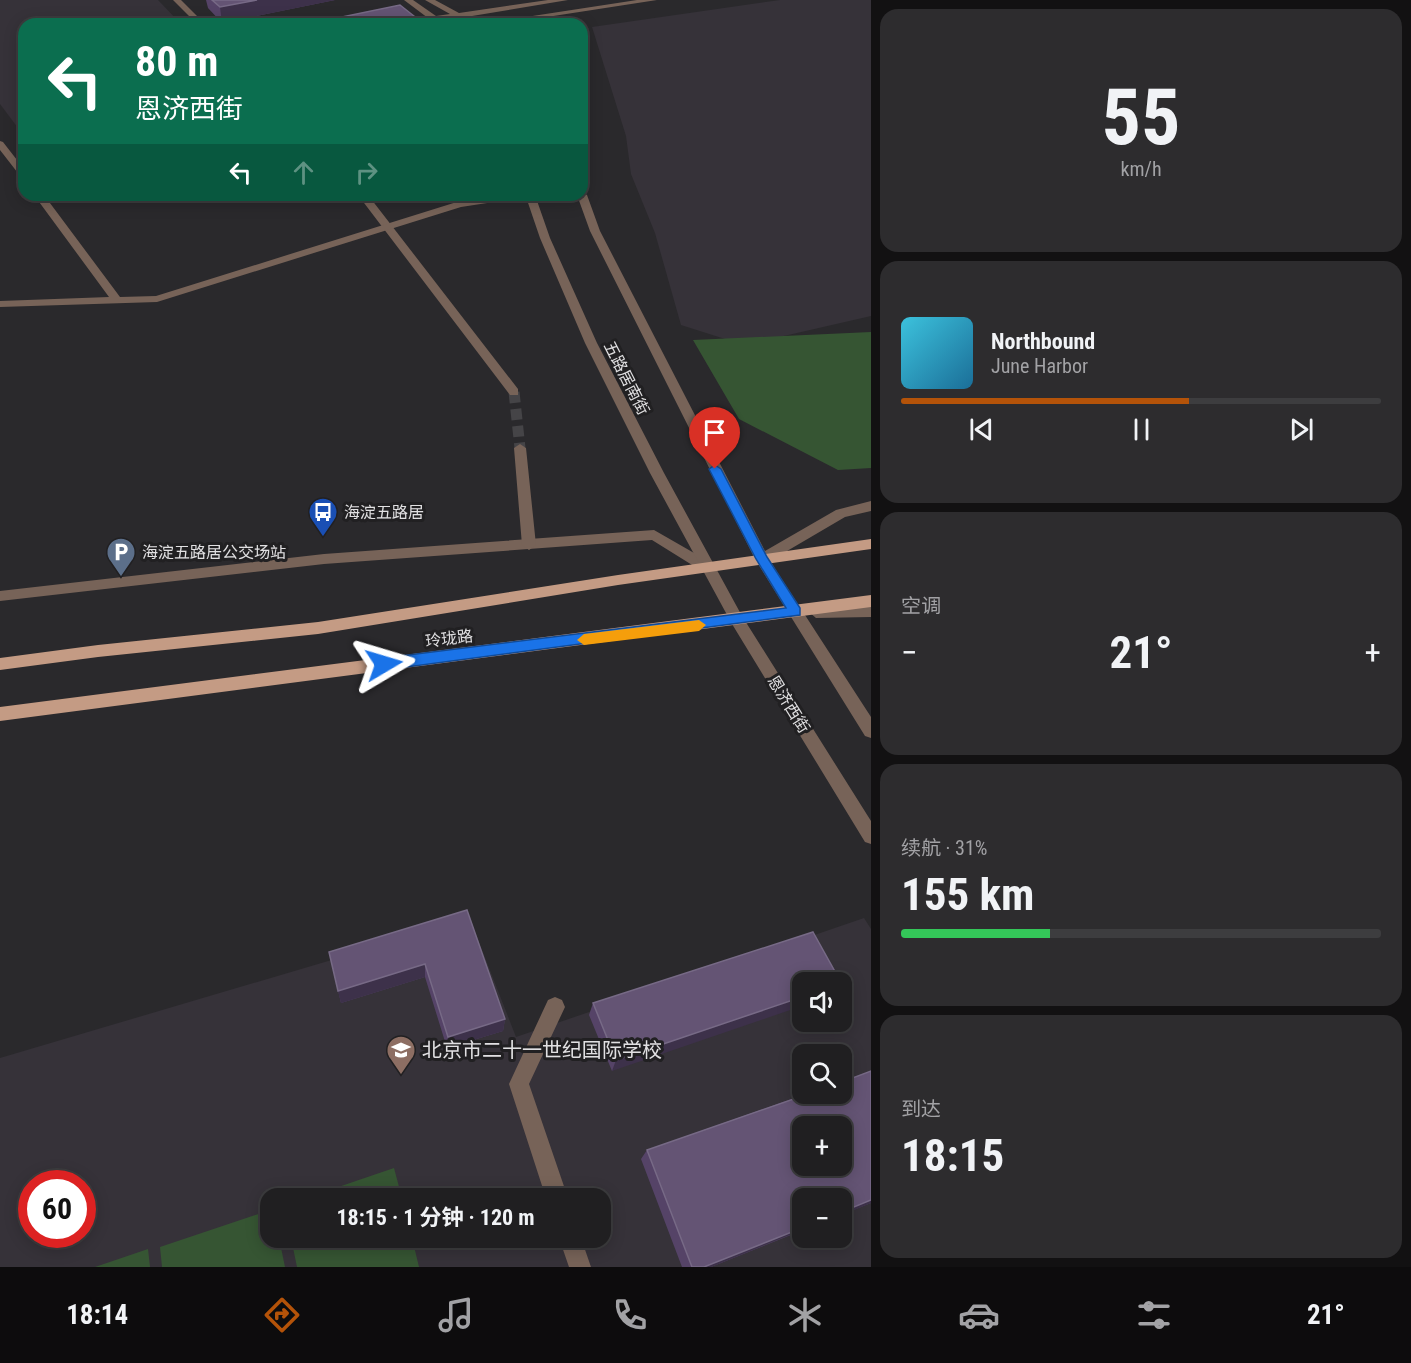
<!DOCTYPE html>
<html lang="zh">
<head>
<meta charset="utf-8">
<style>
	body { margin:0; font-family:"Roboto Condensed","Noto Sans SC",sans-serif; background:#2d2c2e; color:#f1f3f6; height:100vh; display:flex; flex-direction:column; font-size:22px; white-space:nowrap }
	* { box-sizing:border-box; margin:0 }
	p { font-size:20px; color:#a2a2a5 }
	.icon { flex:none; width:33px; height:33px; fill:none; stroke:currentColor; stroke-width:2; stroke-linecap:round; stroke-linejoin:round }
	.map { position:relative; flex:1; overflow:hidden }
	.details { display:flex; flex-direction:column; gap:9px; padding:9px; background:#121112; width:540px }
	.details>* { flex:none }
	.top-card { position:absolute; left:18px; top:18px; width:570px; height:183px; border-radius:18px; box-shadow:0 3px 15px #0003,0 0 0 2px #3d3d3f; background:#0b6e4f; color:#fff; overflow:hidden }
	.buttons { position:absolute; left:792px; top:972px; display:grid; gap:12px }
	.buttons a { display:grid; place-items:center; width:60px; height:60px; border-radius:12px; background:#201f21; box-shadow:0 3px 15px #0003,0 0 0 2px #3d3d3f; font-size:30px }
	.speed { position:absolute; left:18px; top:1170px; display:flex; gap:12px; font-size:30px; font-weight:700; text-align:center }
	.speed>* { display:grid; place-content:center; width:78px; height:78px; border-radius:50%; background:#201f21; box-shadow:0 3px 15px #0003,0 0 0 2px #3d3d3f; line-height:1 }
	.speed .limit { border:9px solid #d22; background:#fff; color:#111 }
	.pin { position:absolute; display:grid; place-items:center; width:51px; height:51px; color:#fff; margin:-62px -26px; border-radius:50% 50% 50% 0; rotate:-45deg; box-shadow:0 0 6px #0007 }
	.pin .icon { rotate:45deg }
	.me { position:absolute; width:66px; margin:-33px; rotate:83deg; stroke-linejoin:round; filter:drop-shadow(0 0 4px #0008) }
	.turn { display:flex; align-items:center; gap:21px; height:126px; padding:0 18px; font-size:27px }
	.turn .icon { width:78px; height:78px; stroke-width:2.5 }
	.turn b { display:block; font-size:42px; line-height:51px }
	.lanes { display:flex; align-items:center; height:57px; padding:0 18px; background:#0003; justify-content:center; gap:30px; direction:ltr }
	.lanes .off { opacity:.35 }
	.big { font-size:45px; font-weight:700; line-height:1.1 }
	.details .card { flex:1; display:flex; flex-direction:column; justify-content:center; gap:9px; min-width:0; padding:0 21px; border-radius:18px; background:#2d2c2e }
	.details .dial { align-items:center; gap:0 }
	.dial b { font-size:78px; line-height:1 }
	.song { display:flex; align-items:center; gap:18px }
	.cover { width:72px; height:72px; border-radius:9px; background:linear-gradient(135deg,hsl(190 70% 55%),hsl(200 70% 35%)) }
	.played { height:6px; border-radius:3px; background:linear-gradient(90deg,#b45309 60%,#3d3d3f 60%) }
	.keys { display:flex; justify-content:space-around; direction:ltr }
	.heat { display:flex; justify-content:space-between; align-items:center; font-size:33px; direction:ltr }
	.charge { height:9px; border-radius:4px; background:linear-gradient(90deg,#34c759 31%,#3d3d3f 0) }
	.trip { position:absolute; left:260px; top:1188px; width:351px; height:60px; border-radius:18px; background:#201f21; box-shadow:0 3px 15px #0003,0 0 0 2px #3d3d3f; font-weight:700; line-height:60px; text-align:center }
	.dock { display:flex; height:96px; justify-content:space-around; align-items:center; background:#0d0c0d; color:#a2a2a5 }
	.dock .icon { width:42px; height:42px }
	.dock .on { color:#b45309 }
	.dock b { font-size:27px; color:#f1f3f6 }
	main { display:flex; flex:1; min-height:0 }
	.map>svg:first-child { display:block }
	.built { fill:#363239; fill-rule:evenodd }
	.green { fill:#365533 }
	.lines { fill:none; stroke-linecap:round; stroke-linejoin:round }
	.minor-tunnel { stroke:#454447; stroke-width:11; stroke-dasharray:11 6; stroke-linecap:butt }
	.service { fill:#776358; fill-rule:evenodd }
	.minor { fill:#776358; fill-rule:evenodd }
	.tertiary { fill:#776358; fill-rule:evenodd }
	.primary { fill:#c49b84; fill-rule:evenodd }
	.wall { fill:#554367 }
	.shaded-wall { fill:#3d314a }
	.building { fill:#645474; stroke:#776a86; stroke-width:1.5; fill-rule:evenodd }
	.route { fill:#1a73e8; stroke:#114b97; stroke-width:1.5 }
	.slow { fill:#f59e0b }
	.labels { text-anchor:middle; stroke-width:6; stroke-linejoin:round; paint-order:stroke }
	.street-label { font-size:16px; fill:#e1e0e2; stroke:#212022 }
	.poi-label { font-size:16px; fill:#e1e0e2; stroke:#212022; text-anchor:start }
	.near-poi-label { font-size:20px; fill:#e1e0e2; stroke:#212022; text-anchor:start }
</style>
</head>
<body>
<main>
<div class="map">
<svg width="871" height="1267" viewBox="0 0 871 1267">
	<rect width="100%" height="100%" fill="#2a292c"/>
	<path class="built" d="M0 0H158L181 24H24V136L0 104Z
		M780 0H871V316L744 345 681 325 655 233 631 174 626 136 592 27Z
		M864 918 871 929V1267H0V1058L470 919 516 1037ZM802 982H842V1022H802ZM802 1054H842V1094H802ZM802 1126H842V1166H802ZM32 1184H82V1234H32ZM270 1198H600V1238H270ZM802 1198H842V1238H802Z"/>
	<path class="green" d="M871 332V468L838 470 739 419 693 340Z
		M394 1168 402 1198H306Z
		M270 1210V1238H279L285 1267H162L160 1247Z
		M291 1238H412L419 1267H297Z
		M148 1249 150 1267H95Z"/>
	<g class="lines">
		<path class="minor-tunnel" d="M514 392 520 448"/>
		<path class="service" d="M654 530 715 565 717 569 715 573H705L652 540 324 564 0 601V591L324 554Z"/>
		<path class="minor" d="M173 0H181L205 24H197Z
			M358 195H368L518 389V395H510Z
			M520 444 526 448 536 545 529 550 522 545 514 448Z
			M555 997 562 1000 565 1007 529 1084 568 1198H546L509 1084 548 1000Z
			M559 1238H581L591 1267H569Z"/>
		<path class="tertiary" d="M404 0H413L436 16 450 14 425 0H435L459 13 548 0H568L466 17 478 24H468L457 18 441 20 445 24H436Z
			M637 0H657L501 24H480Z
			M0 141 3 142 24 169V178L21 177 0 150Z
			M582 192 587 195 600 231 765 551 836 510 871 501V511L845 517 770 561 871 717V738L865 736 755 559 590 231 577 195H582Z
			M34 195H44L120 297 156 296 460 201 502 195H535L550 238 597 343 664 473 742 616 871 821V844L865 842 732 624 650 473 585 343 540 238 526 197 461 207 157 302 0 307V301L109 297Z
			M871 605V617L816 618 809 612 816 606Z"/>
		<path class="primary" d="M871 539V549L618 585 318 634 98 657 0 670V658L98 645 318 622 618 575Z
			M871 595V607L0 721V707Z"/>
	</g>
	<path class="wall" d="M206 0H335L222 23 208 8Z
		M467 910 505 1019 503 1031 447 1048 425 977 341 1003 329 952Z
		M813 932 612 1071 589 1015 593 1003Z
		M871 1071V1203L711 1267H682L641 1159 647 1150Z"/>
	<path class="shaded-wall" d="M257 0H335L222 23 220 7Z
		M419 20V24H400Z
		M425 964V977L341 1003 338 991Z
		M802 997V1006L612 1071 616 1060Z
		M505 1019 503 1031 447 1048 448 1037Z
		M871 1200V1203L842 1215V1212Z
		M802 1228V1230L711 1267H704Z"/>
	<path class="building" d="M212 0H257L220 7Z
		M400 5 419 20 400 24H308Z
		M467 910 505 1019 448 1037 425 964 338 991 329 952Z
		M813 932 842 984V982H802V997L616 1060 593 1003Z
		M871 1071V1200L842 1212V1198H802V1228L704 1267H692L647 1150 808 1094H842V1082ZM802 1126H842V1166H802Z"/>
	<path class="route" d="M715 465 721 469 767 557 800 608V615L384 670 379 668V660L384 658 786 608 756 559 709 469Z"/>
	<path class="slow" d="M699 620 706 625 699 631 584 645 577 640 584 634Z"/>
	<defs>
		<g id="bus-pin" transform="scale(1.5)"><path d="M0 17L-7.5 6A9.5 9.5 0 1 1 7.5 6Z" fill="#1a4fb4" stroke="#212022"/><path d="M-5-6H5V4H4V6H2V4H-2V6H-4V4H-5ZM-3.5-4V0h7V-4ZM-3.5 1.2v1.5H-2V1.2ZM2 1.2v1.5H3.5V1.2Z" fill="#fff"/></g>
		<g id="parking-pin" transform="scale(1.5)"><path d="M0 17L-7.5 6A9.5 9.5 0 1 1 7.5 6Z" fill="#5c6f8a" stroke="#212022"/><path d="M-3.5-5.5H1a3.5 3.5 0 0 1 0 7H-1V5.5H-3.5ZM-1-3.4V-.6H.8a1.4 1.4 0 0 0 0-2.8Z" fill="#fff"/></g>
		<g id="school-pin" transform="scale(1.5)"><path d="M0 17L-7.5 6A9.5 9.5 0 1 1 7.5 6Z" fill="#8d6e63" stroke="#212022"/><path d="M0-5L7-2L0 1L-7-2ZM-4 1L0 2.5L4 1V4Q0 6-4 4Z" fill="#fff"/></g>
	</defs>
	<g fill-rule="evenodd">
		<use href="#bus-pin" x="323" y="512"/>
		<use href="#parking-pin" x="121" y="552"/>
		<use href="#school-pin" x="401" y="1050"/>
	</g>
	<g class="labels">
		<g class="street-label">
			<text transform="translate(627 378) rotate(63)" y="6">五路居南街</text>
			<text transform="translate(449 638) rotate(-7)" y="6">玲珑路</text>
			<text transform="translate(789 704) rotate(58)" y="6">恩济西街</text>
		</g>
		<g class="poi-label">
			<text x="344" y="518">海淀五路居</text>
			<text x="142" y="558">海淀五路居公交场站</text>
		</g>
		<g class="near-poi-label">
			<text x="422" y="1057">北京市二十一世纪国际学校</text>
		</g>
	</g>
</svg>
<div class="buttons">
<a><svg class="icon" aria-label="sound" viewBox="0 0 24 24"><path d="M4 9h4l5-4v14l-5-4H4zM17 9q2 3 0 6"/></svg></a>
<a><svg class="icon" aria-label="search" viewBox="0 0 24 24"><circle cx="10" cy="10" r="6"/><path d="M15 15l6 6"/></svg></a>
<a>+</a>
<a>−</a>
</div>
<div class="speed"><div class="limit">60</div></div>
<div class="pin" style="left:715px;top:469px;background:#d93025"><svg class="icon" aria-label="arrive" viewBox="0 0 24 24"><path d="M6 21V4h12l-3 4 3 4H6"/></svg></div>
<svg class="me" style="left:384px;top:664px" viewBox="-20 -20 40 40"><path d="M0-17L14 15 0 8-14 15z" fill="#1a73e8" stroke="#fff" stroke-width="4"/></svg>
<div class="trip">18:15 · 1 分钟 · 120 m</div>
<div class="top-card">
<div class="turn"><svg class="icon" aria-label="left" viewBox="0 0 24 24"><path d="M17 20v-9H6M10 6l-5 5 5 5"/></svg><div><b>80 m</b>恩济西街</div></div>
<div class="lanes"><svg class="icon" aria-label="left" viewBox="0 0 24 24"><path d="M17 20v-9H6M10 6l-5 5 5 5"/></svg><svg class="icon off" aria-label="ahead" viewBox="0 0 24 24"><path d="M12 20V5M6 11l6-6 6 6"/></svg><svg class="icon off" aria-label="right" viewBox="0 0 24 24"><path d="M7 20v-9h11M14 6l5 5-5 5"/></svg></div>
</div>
</div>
<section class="details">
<div class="card dial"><b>55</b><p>km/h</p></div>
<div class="card">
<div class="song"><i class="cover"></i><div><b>Northbound</b><p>June Harbor</p></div></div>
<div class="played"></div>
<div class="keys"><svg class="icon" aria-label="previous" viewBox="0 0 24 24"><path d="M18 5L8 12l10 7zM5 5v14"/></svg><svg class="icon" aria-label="pause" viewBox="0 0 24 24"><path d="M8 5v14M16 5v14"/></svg><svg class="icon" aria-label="next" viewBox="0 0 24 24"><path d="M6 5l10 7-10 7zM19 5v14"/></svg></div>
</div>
<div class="card"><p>空调</p>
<div class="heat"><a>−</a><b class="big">21°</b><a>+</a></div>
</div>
<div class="card"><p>续航 · 31%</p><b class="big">155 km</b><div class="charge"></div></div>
<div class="card"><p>到达</p><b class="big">18:15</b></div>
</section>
</main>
<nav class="dock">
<b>18:14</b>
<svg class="icon on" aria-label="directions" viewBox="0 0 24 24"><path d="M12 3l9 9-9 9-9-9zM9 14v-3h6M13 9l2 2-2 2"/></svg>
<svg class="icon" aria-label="music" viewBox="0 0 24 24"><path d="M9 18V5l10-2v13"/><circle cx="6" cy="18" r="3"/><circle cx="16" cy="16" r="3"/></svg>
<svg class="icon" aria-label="phone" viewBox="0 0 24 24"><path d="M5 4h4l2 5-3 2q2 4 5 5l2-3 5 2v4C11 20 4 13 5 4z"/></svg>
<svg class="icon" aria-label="climate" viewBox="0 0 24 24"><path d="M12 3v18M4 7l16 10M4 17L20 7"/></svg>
<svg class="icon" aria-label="car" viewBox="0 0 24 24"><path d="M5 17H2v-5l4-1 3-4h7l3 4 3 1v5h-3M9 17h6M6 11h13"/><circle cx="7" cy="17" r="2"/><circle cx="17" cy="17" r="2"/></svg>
<svg class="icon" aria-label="filters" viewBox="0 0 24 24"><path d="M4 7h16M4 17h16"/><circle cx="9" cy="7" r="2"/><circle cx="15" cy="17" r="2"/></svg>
<b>21°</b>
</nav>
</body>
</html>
